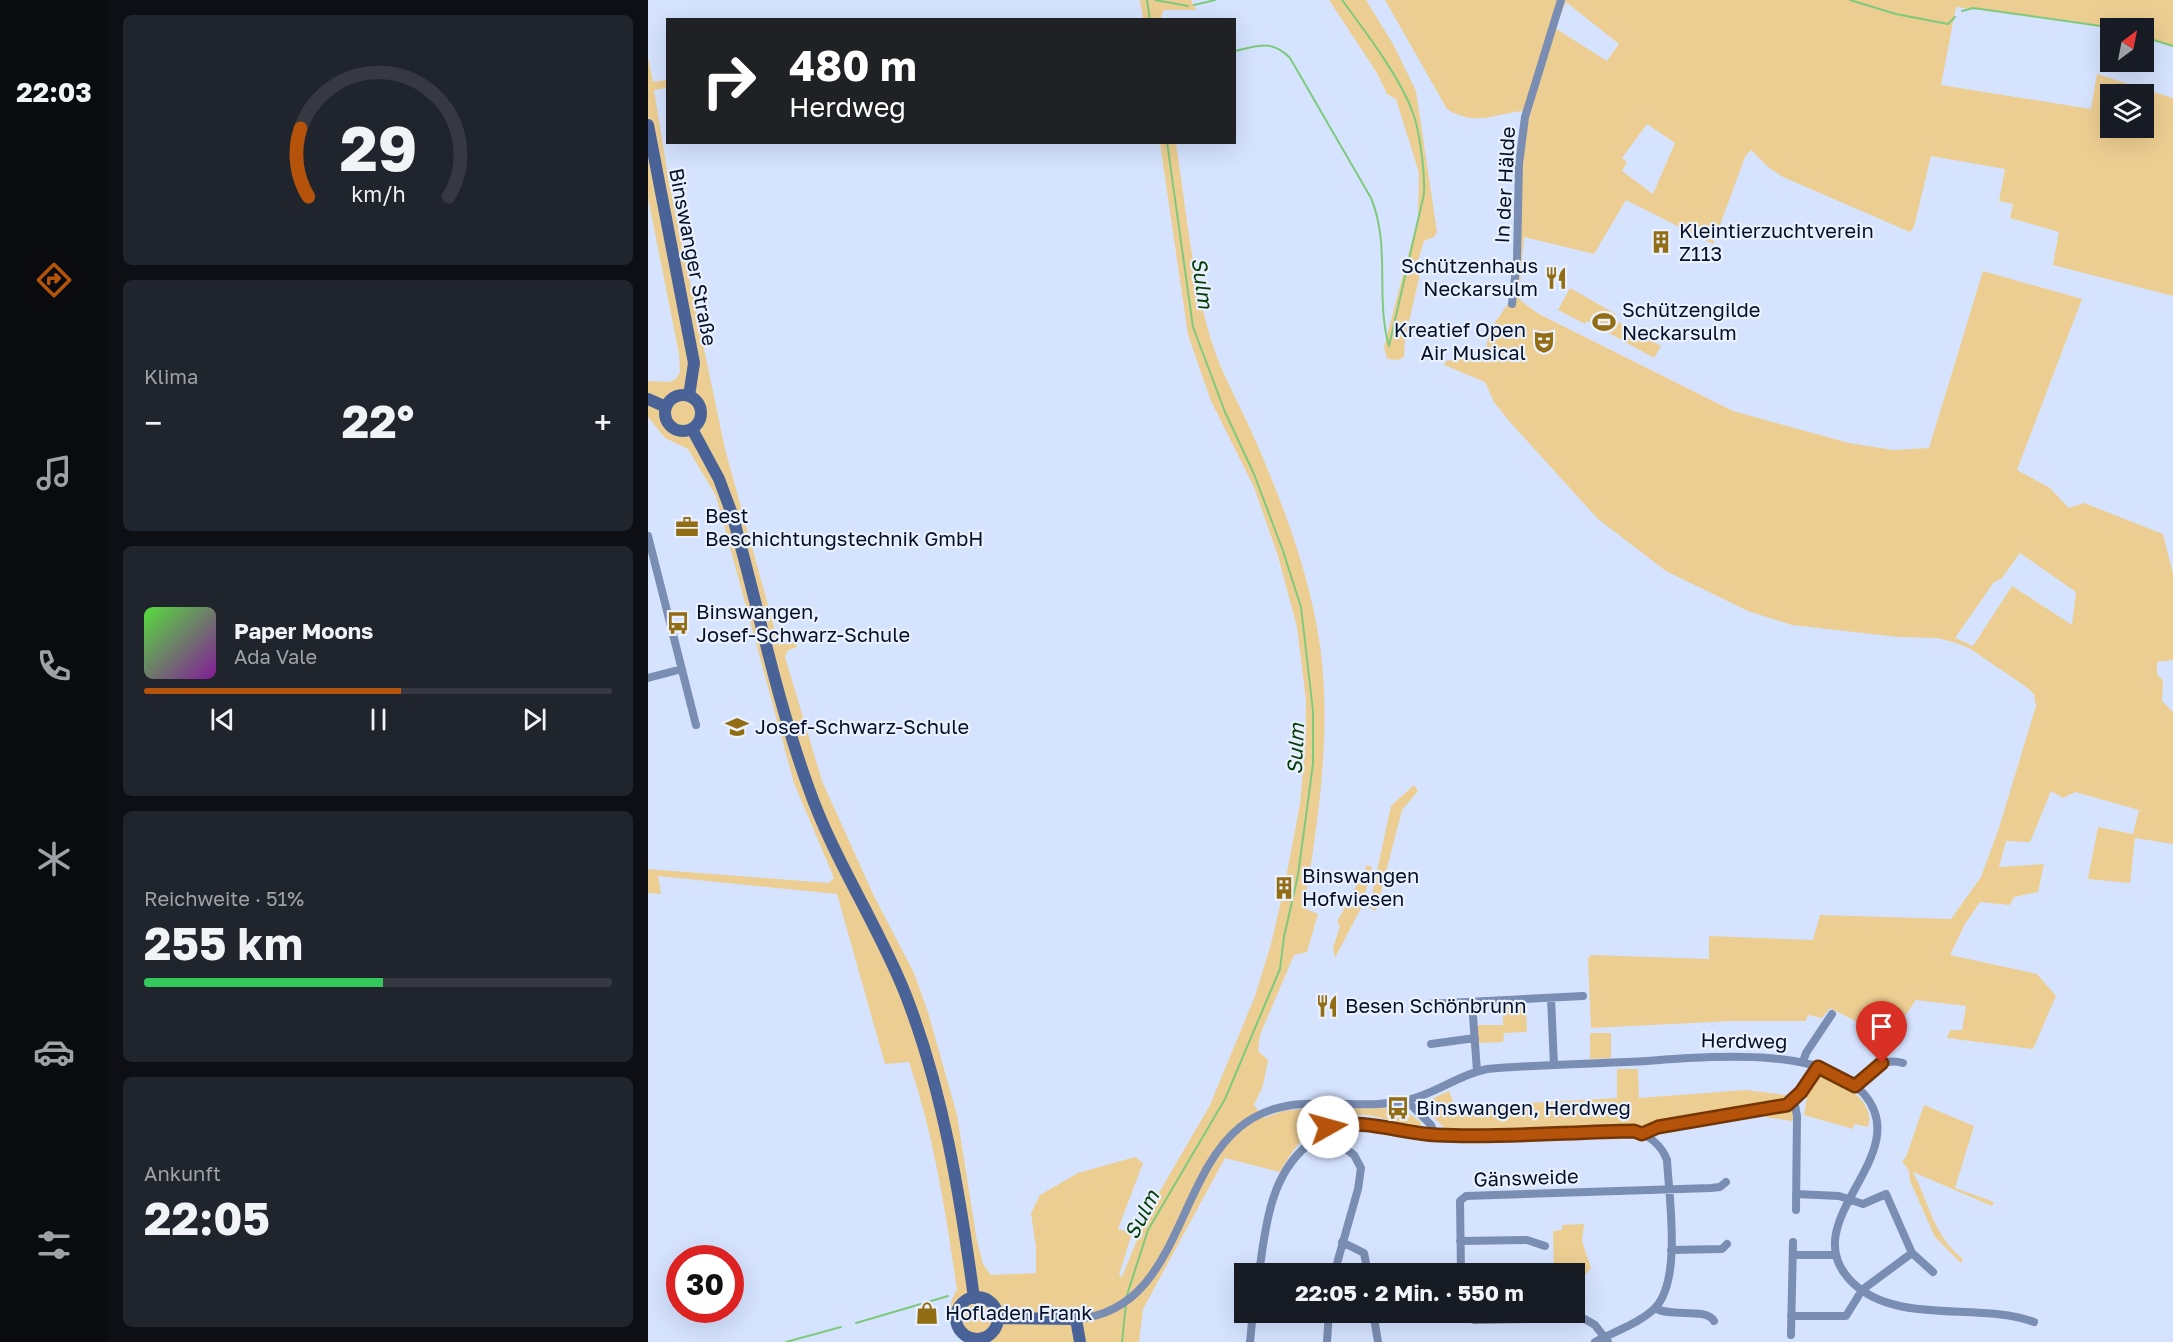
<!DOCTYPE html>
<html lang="de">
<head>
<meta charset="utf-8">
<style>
	body { margin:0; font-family:"Golos Text",sans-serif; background:#20242c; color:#f1f3f6; height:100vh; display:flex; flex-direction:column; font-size:22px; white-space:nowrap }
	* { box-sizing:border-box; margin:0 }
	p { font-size:20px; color:#9ea1a6 }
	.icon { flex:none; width:33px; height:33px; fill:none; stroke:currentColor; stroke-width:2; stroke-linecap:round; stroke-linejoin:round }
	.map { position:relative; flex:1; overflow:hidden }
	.drawer { display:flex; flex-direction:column; gap:15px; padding:15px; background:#0d0f14; width:540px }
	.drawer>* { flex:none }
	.guide { position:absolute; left:18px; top:18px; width:570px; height:126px; border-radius:0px; box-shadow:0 6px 24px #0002; background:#202124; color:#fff; overflow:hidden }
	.needle { width:39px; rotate:32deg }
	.buttons { position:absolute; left:1452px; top:18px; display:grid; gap:12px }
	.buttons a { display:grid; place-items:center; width:54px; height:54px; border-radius:0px; background:#171b24; box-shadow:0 6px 24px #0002; font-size:30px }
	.speed { position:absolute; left:18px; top:1245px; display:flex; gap:12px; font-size:30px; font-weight:700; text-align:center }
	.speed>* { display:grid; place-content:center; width:78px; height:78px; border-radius:50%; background:#171b24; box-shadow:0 6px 24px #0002; line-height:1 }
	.speed .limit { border:9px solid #d22; background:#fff; color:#111 }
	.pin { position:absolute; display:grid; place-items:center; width:51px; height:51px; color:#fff; margin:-62px -26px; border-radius:50% 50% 50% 0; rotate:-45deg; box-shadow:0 0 6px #0007 }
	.pin .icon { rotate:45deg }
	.me { position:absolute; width:66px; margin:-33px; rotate:83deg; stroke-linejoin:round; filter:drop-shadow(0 0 4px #0008) }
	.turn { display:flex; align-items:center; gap:21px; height:126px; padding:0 24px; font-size:27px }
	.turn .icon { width:78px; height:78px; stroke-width:2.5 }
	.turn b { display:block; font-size:42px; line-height:51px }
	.big { font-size:45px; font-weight:700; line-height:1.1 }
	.drawer .card { flex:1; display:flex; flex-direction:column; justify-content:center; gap:9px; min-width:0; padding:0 21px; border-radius:9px; background:#20242c }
	.drawer .dial { align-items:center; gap:0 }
	.dial svg { height:156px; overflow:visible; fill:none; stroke:#363941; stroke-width:7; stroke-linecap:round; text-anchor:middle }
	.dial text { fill:#f1f3f6; stroke:none }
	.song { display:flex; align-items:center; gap:18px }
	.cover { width:72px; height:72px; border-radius:9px; background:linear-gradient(135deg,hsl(110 70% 55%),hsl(290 70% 35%)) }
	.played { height:6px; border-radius:3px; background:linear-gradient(90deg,#b45309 55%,#363941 55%) }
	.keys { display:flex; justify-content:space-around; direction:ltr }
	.heat { display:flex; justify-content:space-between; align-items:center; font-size:33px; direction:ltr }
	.charge { height:9px; border-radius:4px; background:linear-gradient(90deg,#34c759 51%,#363941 0) }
	.trip { position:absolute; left:586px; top:1263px; width:351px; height:60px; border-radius:0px; background:#171b24; box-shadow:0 6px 24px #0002; font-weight:700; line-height:60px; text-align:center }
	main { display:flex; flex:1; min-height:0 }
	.menu { display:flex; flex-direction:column; width:108px; justify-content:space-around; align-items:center; background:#090b0e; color:#9ea1a6 }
	.menu .icon { width:42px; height:42px }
	.menu .current { color:#b45309 }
	.menu b { font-size:27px; color:#f1f3f6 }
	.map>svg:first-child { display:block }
	.green { fill:#edce92; fill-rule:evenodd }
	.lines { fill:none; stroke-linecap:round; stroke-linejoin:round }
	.stream { stroke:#7eca7c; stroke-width:2 }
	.street { stroke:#7a8db2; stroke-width:8 }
	.secondary { stroke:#496398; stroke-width:12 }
	.route-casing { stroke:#753606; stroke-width:15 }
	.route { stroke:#b45309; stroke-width:10 }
	.labels { text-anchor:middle; stroke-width:4.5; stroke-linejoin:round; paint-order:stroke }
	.street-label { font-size:20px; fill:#050f27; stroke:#e9f0fe }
	.poi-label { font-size:20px; fill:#050f27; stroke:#e9f0fe; text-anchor:start }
	.water-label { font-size:21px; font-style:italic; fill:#053c08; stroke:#e9f0fe }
</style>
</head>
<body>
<main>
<nav class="menu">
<b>22:03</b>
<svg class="icon current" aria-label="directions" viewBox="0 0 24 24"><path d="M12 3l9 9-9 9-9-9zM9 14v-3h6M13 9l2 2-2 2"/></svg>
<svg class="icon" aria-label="music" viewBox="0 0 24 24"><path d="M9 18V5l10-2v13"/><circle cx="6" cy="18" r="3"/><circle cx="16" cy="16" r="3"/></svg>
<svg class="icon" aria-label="phone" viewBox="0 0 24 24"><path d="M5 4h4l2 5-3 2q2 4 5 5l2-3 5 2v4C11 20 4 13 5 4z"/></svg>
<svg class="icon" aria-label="climate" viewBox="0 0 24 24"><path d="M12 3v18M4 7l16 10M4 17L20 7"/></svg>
<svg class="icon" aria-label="car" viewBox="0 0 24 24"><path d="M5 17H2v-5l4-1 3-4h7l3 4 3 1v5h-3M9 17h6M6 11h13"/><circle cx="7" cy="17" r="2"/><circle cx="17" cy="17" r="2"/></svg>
<svg class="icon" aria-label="filters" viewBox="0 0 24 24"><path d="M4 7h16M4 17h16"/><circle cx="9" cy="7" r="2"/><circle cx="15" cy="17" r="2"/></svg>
</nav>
<section class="drawer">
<div class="card dial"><svg viewBox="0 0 100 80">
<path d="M14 69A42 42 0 1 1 86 69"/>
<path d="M14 69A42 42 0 0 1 10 34" stroke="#b45309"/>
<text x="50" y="56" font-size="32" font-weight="700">29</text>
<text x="50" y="72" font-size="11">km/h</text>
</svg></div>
<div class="card"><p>Klima</p>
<div class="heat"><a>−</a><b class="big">22°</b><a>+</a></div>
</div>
<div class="card">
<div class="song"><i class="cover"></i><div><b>Paper Moons</b><p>Ada Vale</p></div></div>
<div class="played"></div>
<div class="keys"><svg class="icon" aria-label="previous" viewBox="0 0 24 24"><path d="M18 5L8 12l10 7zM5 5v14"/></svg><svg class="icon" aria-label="pause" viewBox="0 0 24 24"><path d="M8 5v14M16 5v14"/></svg><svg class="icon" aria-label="next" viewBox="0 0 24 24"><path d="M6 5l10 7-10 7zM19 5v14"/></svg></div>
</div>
<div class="card"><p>Reichweite · 51%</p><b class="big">255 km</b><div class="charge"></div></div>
<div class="card"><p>Ankunft</p><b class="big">22:05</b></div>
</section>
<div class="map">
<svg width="1525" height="1342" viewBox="0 0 1525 1342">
	<rect width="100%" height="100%" fill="#d5e3ff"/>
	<path class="green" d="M492 0H543L548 10H516L512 19H495Z
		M681 0H718L745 44 768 91 789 232 786 237 776 241 769 264 772 274 757 339 756 357 750 360 739 359 736 347 770 218 771 173 748 99 739 94 729 73Z
		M737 0H1525V47L1496 38V28L1462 29 1424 21 1308 7 1293 85 1443 109 1449 74 1525 98V296L1405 265 1411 232 1362 218 1365 204 1351 201 1357 169 1283 156 1266 227 1262 232 1135 177 1120 167 1103 150 1097 157 1065 244 978 200 946 254 876 237 871 295 873 301 891 314 1085 411 1201 443 1245 450 1281 448 1335 271 1434 299 1369 470 1402 488 1421 508 1436 503 1515 534 1525 574V660L1509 662V674L1515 681 1514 701 1525 712V844L1487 838 1482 883 1440 879 1450 827 1485 834 1491 810 1427 792 1415 798 1403 791 1382 842 1358 841 1351 867 1396 864 1390 892 1366 897 1362 905 1332 902 1317 924 1302 955 1389 974 1408 996 1385 1049 1299 1038 1302 1030H1314L1318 1006 1268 1000 1252 1023 1233 1018 1219 1027 1182 1008 1174 1018 1160 1015 1158 1021H1085L943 1028 940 958 944 955 1061 959V936L1165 940 1172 915 1303 919 1333 877 1351 828 1388 706 1386 694 1377 686 1321 648 1305 642 1289 638 1250 637 1144 625 1100 611 1018 571 950 519 861 421 846 402 837 382 796 365 798 361 829 356 838 349 841 331 862 301 875 111C845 114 828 127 799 109ZM918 2 971 44 959 61 907 28ZM1462 94H1496V128H1462ZM999 124 1027 143 1005 194 974 171 979 162 974 158ZM1372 553 1428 592 1424 625 1364 586 1325 646 1307 638 1346 582 1353 579Z
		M0 57 5 82 19 80V88L6 90 21 182 77 449 131 645 148 641 149 647 140 650 137 657 174 781 226 896 266 973 280 1012 309 1115 329 1241 335 1264 343 1275 388 1273V1248L383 1213 392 1195 430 1173 487 1157 495 1163 470 1229 484 1233 471 1275 474 1277 501 1210 562 1105 607 996 623 944 636 888 652 804 657 749 658 701 649 627 630 556 606 487 563 401 540 335 512 143H528C538 209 544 279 564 343 574 375 592 405 605 435 634 501 662 574 672 646 684 733 670 822 656 908L670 914 659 952 646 955 612 1035 610 1051 620 1060 615 1086 606 1105 616 1118 635 1111 654 1109 753 1108 773 1122V1127C760 1130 749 1123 737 1119 686 1104 656 1129 632 1172L577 1158 495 1309 491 1342H316C301 1328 297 1307 309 1290 298 1213 286 1136 261 1062L237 1064 189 894 10 876 13 894 0 893V869L181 883 186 878 146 783 68 496 40 449 17 438 0 417V381L21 382 28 379 32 372 31 354 0 198Z
		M922 288 968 314 965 319 1013 346 1006 358 939 321 937 324 910 310Z
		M766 785 770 791 754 810 728 911 721 908 743 806Z
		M719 865 724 867 714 906 687 958 685 948 692 926 689 922Z
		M878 1003 879 1032 856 1033 855 1042 829 1043V1025H855V1004Z
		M942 1033H963V1058L942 1059Z
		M969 1069H990L991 1098 1098 1090 1145 1096 1142 1100 999 1130 810 1136 809 1130 798 1129 774 1107 775 1103 801 1091 807 1107 969 1098Z
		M1170 1076C1191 1081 1229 1100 1220 1127L1206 1124 1205 1129 1156 1115 1159 1098H1156V1094Z
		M1276 1105 1326 1126 1307 1188 1346 1202 1344 1206 1265 1172C1282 1205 1285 1235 1315 1259L1313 1263 1287 1237 1262 1181 1261 1171 1254 1161 1258 1157Z
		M1143 1107 1146 1117 1144 1121 1117 1117 1118 1114Z
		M936 1224 934 1241 943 1268 933 1280 927 1277V1274L906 1273 905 1231 914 1230V1225Z"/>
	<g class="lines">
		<path class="stream" d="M499 0 502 20
			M507 0 540 6
			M694 0C717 31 752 77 765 113 772 132 777 174 776 194L741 346
			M1202 0 1248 14 1300 24 1307 17
			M546 5 567 0
			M1314 11 1325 8 1467 28
			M1496 37 1525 46
			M586 51C611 46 623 39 642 58L723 198C743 246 727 298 741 346
			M479 1295 500 1230 577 1099 632 969 636 937 650 875 665 764V711L653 607 635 551 606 474 577 412 545 327 519 142
			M208 1323 300 1296
			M138 1342 193 1327
			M474 1342 478 1303"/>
		<path class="street" d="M864 304 869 259 871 164 877 117 913 0
			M0 536 48 725
			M0 678 34 669
			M903 998 906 1065
			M824 1002 829 1071
			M779 1004 935 996
			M783 1044 827 1038
			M1155 1062 1158 1053 1184 1014
			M1207 1086C1220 1073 1234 1056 1255 1063
			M758 1100 783 1125 787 1135
			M1146 1100 1149 1116 1148 1210
			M994 1134 1010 1127 1139 1105 1153 1092 1170 1067
			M659 1141a6 6 0 1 1 12 0a6 6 0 1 1-12 0Z
			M668 1136C686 1111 736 1128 760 1132 832 1143 913 1133 986 1131 1002 1136 1013 1144 1019 1160 1021 1198 1034 1280 1007 1308 992 1323 965 1332 947 1342
			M671 1143 694 1146 706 1155 713 1168 710 1189 686 1274
			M1148 1194 1191 1196 1215 1204 1238 1194 1264 1253 1285 1272
			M812 1241 879 1240 897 1246
			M694 1242 716 1253 720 1274
			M1023 1250 1074 1249 1079 1244
			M1145 1255H1188
			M611 1274C617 1229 622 1175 660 1145
			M813 1274 812 1201 818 1196 1063 1188 1072 1187 1078 1182
			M1007 1308C1023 1318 1058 1307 1066 1321
			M725 1312 730 1342
			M816 1312 826 1320 935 1318 947 1325 960 1342
			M1143 1316H1198L1214 1290 1264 1253
			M428 1319C531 1311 527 1180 592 1127 643 1086 701 1114 759 1100 787 1094 810 1075 839 1069 886 1065 933 1064 979 1062 1042 1059 1171 1041 1216 1094 1270 1157 1140 1223 1206 1284 1250 1325 1332 1302 1386 1322
			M1143 1335 1145 1242
			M602 1342 605 1312
			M679 1342 681 1312"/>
		<path class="secondary" d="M0 125 46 363 41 396
			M17 413a18 18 0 1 1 36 0a18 18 0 1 1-36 0Z
			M0 399 18 407
			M44 429 71 479 84 514C110 605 128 699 161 789 186 860 229 923 257 993 295 1090 312 1195 326 1298
			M308 1318a21 21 0 1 1 42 0a21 21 0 1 1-42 0Z
			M350 1318 428 1319 432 1342"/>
	</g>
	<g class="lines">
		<g class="route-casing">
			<path id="route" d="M680 1127C717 1118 751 1133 789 1135 854 1138 920 1132 986 1131L994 1134 1010 1127 1139 1105 1153 1092 1170 1067 1207 1086 1234 1063"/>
		</g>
		<use href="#route" class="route"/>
	</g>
	<defs>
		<g id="building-bare" transform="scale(1.8)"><path d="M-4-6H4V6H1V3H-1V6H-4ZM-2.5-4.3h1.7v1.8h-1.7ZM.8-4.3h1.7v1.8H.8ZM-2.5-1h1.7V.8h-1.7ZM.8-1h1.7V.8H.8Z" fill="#926d14" stroke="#e9f0fe" stroke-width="2.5" paint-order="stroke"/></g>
		<g id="restaurant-bare" transform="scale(1.8)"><path d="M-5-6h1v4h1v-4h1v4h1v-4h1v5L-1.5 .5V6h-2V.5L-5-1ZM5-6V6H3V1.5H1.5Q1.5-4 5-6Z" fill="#926d14" stroke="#e9f0fe" stroke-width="2.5" paint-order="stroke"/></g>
		<g id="stadium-bare" transform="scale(1.8)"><path d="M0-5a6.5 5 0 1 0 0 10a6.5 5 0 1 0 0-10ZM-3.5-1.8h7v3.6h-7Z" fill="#926d14" stroke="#e9f0fe" stroke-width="2.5" paint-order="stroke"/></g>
		<g id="theatre-bare" transform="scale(1.8)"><path d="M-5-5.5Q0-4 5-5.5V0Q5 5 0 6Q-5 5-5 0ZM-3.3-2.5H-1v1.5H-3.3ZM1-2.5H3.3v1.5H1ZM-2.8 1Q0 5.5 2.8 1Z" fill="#926d14" stroke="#e9f0fe" stroke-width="2.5" paint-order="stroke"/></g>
		<g id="office-bare" transform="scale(1.8)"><path d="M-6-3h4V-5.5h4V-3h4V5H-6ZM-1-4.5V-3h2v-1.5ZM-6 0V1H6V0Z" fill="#926d14" stroke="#e9f0fe" stroke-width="2.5" paint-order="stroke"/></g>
		<g id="bus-bare" transform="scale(1.8)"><path d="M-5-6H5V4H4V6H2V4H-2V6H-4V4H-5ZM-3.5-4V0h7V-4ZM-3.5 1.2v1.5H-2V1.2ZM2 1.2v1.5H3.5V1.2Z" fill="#926d14" stroke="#e9f0fe" stroke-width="2.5" paint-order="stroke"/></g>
		<g id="school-bare" transform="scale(1.8)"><path d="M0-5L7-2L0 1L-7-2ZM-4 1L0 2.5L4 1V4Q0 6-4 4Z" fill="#926d14" stroke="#e9f0fe" stroke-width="2.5" paint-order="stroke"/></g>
		<g id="shop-bare" transform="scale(1.8)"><path d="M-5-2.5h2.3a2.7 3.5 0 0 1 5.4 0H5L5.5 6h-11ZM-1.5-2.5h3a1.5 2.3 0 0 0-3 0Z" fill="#926d14" stroke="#e9f0fe" stroke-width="2.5" paint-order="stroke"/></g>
	</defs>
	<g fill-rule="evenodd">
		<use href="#building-bare" x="1013" y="242"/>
		<use href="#restaurant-bare" x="908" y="278"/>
		<use href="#stadium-bare" x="956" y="322"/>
		<use href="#theatre-bare" x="896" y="342"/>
		<use href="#office-bare" x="39" y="527"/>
		<use href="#bus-bare" x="30" y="623"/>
		<use href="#school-bare" x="89" y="727"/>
		<use href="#building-bare" x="636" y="888"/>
		<use href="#restaurant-bare" x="679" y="1006"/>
		<use href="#bus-bare" x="750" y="1108"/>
		<use href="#shop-bare" x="279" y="1313"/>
	</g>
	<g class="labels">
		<g class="street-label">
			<text transform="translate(857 185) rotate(-87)" y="7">In der Hälde</text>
			<text transform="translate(45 257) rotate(79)" y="7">Binswanger Straße</text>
			<text transform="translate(1096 1041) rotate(1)" y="7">Herdweg</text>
			<text transform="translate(878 1178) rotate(-2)" y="7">Gänsweide</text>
		</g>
		<g class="poi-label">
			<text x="1031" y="238">Kleintierzuchtverein<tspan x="1031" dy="23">Z113</tspan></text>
			<text x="890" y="273" text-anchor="end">Schützenhaus<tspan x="890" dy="23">Neckarsulm</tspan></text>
			<text x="974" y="317">Schützengilde<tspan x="974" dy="23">Neckarsulm</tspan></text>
			<text x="878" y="337" text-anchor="end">Kreatief Open<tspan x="878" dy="23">Air Musical</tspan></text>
			<text x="57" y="523">Best<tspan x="57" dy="23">Beschichtungstechnik GmbH</tspan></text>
			<text x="48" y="619">Binswangen,<tspan x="48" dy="23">Josef-Schwarz-Schule</tspan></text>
			<text x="107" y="734">Josef-Schwarz-Schule</text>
			<text x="654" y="883">Binswangen<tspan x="654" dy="23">Hofwiesen</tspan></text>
			<text x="697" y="1013">Besen Schönbrunn</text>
			<text x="768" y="1115">Binswangen, Herdweg</text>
			<text x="297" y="1320">Hofladen Frank</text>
		</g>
		<g class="water-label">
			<text transform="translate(554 283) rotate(82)" y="7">Sulm</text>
			<text transform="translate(648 749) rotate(-87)" y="7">Sulm</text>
			<text transform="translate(494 1215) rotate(-63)" y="7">Sulm</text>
		</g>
	</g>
</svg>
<div class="buttons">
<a><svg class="needle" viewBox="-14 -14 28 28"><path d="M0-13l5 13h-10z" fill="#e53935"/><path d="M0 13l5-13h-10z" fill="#9ea1a6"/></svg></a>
<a><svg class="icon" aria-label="layers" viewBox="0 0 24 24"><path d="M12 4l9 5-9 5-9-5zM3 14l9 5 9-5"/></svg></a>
</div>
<div class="speed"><div class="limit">30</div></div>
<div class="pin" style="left:1234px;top:1063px;background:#d93025"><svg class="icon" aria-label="arrive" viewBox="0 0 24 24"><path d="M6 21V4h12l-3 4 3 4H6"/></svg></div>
<svg class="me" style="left:680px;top:1127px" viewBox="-20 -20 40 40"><circle r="19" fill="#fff"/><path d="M0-13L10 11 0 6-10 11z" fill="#b45309"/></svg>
<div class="trip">22:05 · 2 Min. · 550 m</div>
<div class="guide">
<div class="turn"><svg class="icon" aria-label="right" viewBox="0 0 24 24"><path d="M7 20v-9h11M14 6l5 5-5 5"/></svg><div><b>480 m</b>Herdweg</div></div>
</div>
</div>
</main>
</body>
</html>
